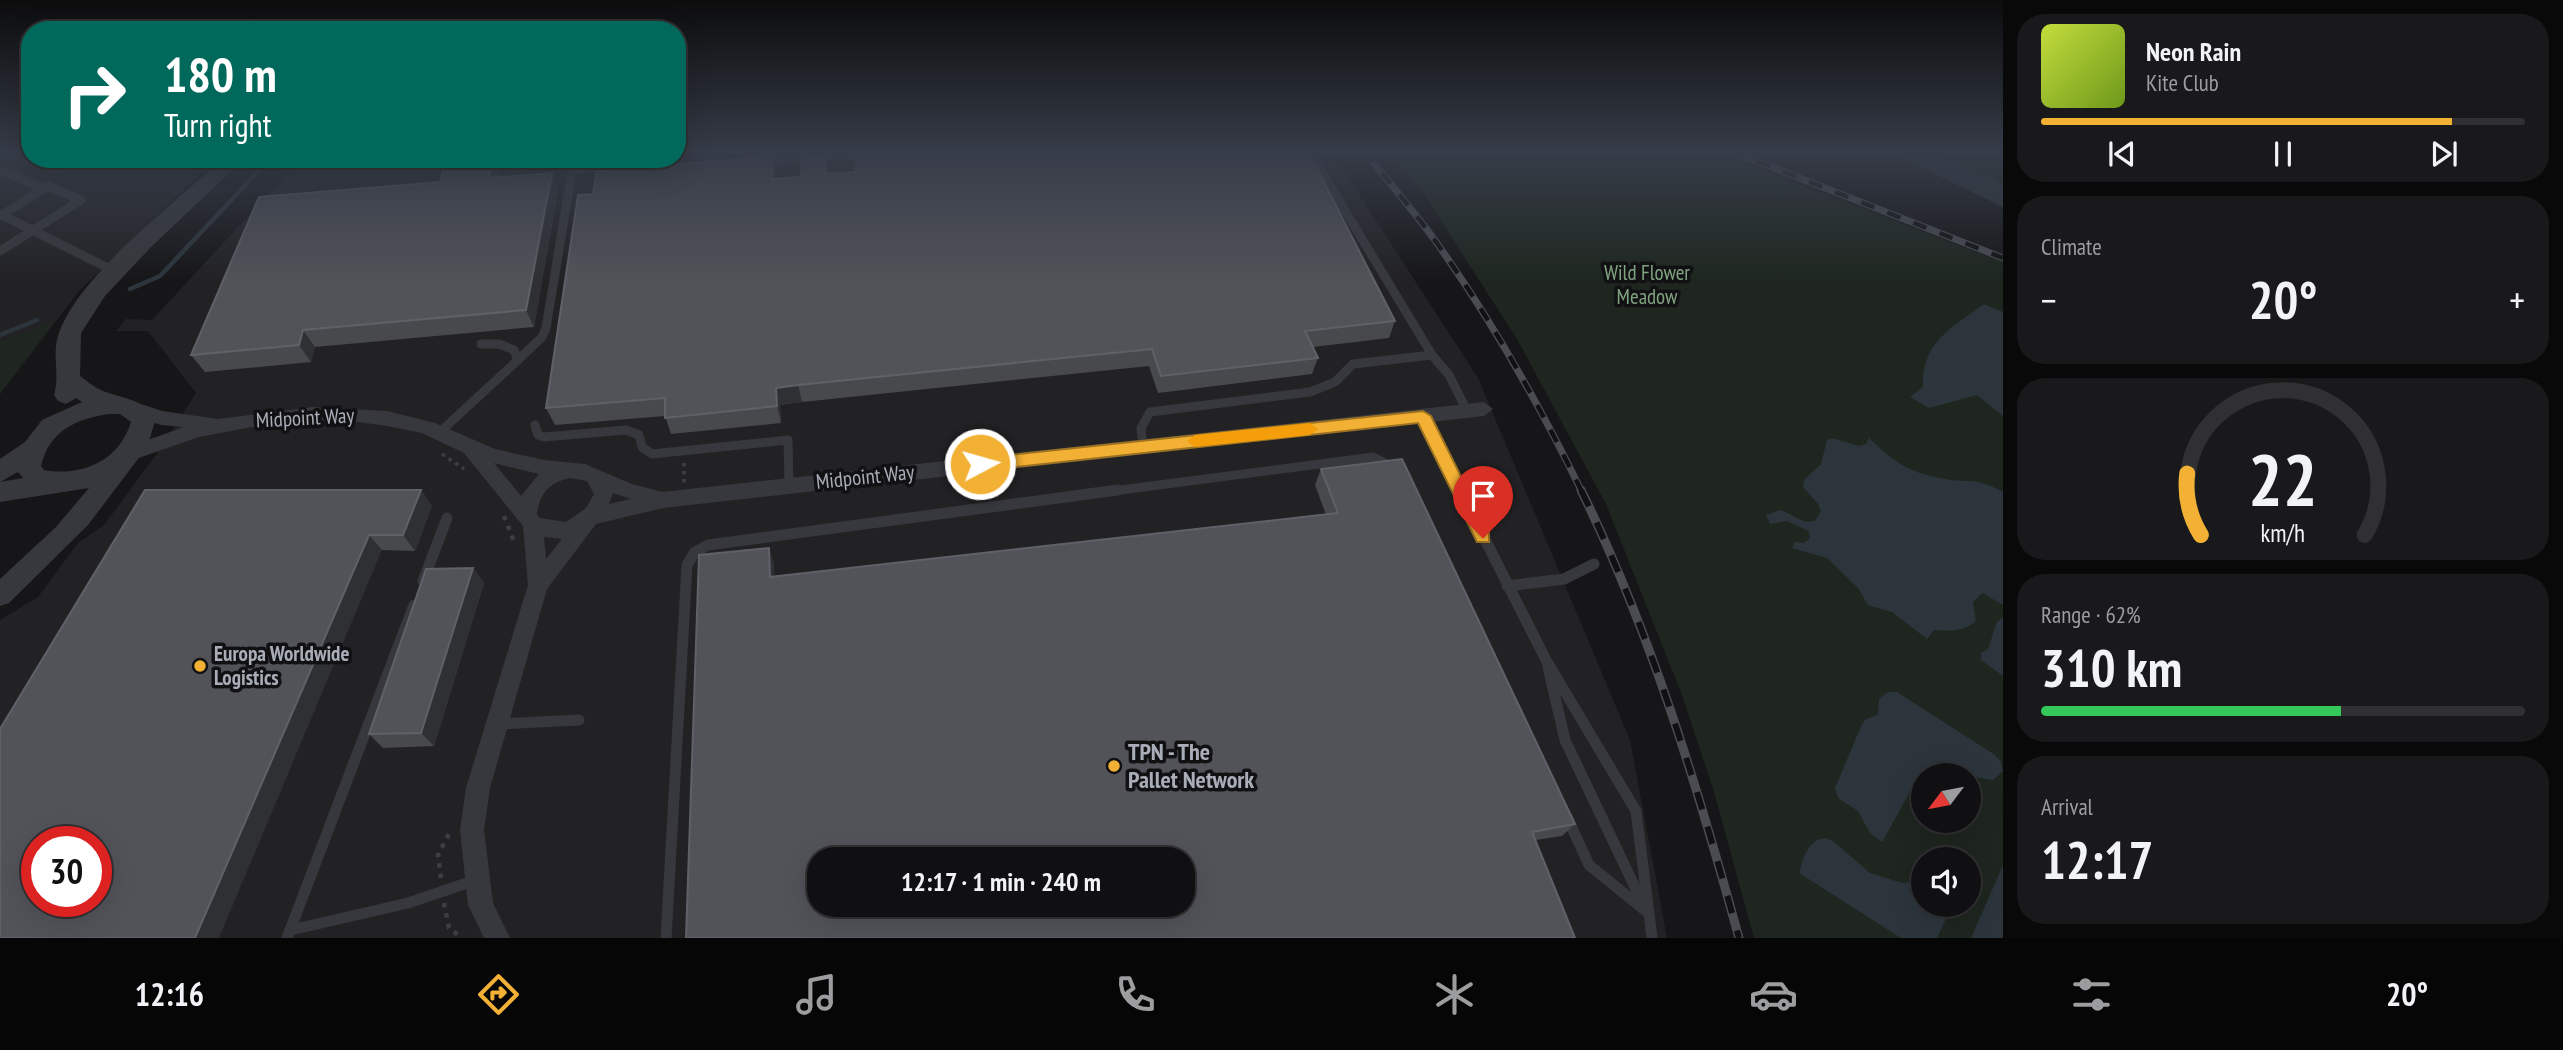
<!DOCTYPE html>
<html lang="en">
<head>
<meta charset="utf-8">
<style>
	body { margin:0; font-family:"PT Sans Narrow",sans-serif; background:#19191b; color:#f1f3f6; height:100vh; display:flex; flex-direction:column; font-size:26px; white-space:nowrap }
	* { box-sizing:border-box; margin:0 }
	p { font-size:23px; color:#9c9d9f }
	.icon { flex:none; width:38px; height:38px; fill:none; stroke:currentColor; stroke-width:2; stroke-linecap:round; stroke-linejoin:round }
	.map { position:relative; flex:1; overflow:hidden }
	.panel { display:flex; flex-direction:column; gap:14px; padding:14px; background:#09090a; width:560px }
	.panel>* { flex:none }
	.banner { position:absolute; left:21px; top:21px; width:665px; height:147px; border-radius:28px; box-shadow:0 7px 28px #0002,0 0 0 2px #303032; background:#00695c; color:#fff; overflow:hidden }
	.needle { width:46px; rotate:238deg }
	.buttons { position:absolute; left:1911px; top:763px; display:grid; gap:14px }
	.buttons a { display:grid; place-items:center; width:70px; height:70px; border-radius:50%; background:#101012; box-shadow:0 7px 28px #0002,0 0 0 2px #303032; font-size:35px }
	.speed { position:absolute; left:21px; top:826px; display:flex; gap:14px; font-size:35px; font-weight:700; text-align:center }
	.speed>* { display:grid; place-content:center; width:91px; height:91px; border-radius:50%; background:#101012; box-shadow:0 7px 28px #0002,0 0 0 2px #303032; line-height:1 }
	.speed .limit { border:10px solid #d22; background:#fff; color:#111 }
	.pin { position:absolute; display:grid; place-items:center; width:60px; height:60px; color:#fff; margin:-72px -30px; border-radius:50% 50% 50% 0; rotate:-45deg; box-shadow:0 0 7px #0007 }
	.pin .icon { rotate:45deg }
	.me { position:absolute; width:77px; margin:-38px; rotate:84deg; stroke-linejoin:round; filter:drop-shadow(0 0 5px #0008) }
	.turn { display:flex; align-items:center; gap:24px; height:147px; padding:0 28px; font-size:32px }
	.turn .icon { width:91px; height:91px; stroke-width:2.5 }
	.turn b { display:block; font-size:49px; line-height:60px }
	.big { font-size:52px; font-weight:700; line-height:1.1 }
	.panel .widget { flex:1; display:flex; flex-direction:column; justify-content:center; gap:10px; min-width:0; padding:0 24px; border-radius:28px; background:#19191b }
	.panel .dial { align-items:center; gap:0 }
	.dial svg { height:182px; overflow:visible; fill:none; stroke:#303032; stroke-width:7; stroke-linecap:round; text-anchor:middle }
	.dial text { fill:#f1f3f6; stroke:none }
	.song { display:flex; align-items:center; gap:21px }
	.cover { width:84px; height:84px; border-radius:10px; background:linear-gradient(135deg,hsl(70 70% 55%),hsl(80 70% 35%)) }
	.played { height:7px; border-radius:4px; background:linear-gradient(90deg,#f2b134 85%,#303032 85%) }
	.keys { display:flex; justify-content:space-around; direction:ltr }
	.heat { display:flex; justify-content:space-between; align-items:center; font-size:38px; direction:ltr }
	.charge { height:10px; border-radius:5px; background:linear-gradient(90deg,#34c759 62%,#303032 0) }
	.trip { position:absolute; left:807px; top:847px; width:388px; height:70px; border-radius:28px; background:#101012; box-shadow:0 7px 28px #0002,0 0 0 2px #303032; font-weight:700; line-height:70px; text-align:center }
	.tab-bar { display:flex; height:112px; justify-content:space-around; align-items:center; background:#060607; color:#9c9d9f }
	.tab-bar .icon { width:49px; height:49px }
	.tab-bar .selected { color:#f2b134 }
	.tab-bar b { font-size:32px; color:#f1f3f6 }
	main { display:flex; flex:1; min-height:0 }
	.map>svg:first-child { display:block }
	.built { fill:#222225; fill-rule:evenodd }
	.green { fill:#1e261f; fill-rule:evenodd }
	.water { fill:#2c353c }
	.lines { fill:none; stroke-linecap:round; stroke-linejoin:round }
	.stream { stroke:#2c353c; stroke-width:4.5 }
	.path-far1 { stroke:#3d3f44; stroke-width:3.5; stroke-dasharray:3.5 4.5; stroke-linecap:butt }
	.path { stroke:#3d3f44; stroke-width:4.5; stroke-dasharray:4.5 6; stroke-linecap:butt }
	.service-far1 { stroke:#37383d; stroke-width:9 }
	.service { stroke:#37383d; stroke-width:11 }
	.minor { fill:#37383d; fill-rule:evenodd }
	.tertiary { fill:#37383d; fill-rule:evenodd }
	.rail-far1-casing { stroke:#4a4c52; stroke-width:7 }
	.rail-casing { stroke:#4a4c52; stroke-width:9 }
	.rail-far1 { stroke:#111113; stroke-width:4.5; stroke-dasharray:14; stroke-linecap:butt }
	.rail { stroke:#111113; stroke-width:6; stroke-dasharray:18; stroke-linecap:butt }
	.wall { fill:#47494d }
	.shaded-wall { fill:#2f3033 }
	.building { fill:#525359; stroke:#5f6168; stroke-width:2; fill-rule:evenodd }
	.route { fill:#f2b134; stroke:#9d7322; stroke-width:2 }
	.slow { fill:#f59e0b }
	.poi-dot { fill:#f2b134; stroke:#111113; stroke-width:2.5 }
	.labels { text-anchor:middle; stroke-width:7; stroke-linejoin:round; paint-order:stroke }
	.park-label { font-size:21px; fill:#7fa381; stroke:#111113 }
	.street-label { font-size:21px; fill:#a8adb8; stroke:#111113 }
	.poi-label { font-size:21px; font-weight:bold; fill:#a8adb8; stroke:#111113; text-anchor:start }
	.near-poi-label { font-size:24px; font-weight:bold; fill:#a8adb8; stroke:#111113; text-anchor:start }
</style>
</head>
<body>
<main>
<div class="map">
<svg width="2003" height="938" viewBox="0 0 2003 938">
	<rect width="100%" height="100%" fill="#161618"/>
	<path class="built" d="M0 151H30V159H215L79 291 0 394Z
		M677 151H1325L1342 168 1478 378 1630 740 1667 938H0V620L38 597 78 543 104 525 161 448 196 393 148 331H116L126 319 152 320 301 159H677ZM37 842H96V901H37ZM819 859H1183V905H819Z"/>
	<path class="green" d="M1385 151H1712L2003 262V938H1754L1714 792 1682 695 1606 504 1517 339 1421 190ZM1923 775H1969V821H1923ZM1923 859H1969V905H1923Z
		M1929 151H2003V185Z
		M53 323 46 332 0 394V341Z"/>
	<path class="water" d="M1887 151H1929L1994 180 2003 185V207Z
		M1984 304 2003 312V416L1977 395 1929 408 1910 397 1923 387C1921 343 1951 328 1984 304Z
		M1832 438 1859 446 1866 444 1869 438C1892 460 1907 472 1940 478 1968 484 1975 476 2003 492V605L1982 593 1973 602 1976 621C1963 632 1951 631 1934 630L1927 639 1892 612 1868 605 1858 588 1827 558 1792 548 1795 542 1804 543 1810 538 1809 531 1787 521 1770 524 1766 515 1781 510 1805 522 1815 521 1821 511 1818 504 1803 487 1804 480 1821 464 1827 440Z
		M2003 617V676L1981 660V653L1988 649 1997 622Z
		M1888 692H1897L1995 755 2001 762 2003 771 1993 780 1938 771 1923 775 1910 792 1882 842 1870 833 1858 811 1838 798 1835 788 1862 724 1866 719 1878 715 1879 699Z
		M1826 838 1834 842 1870 873 1902 883 1923 880V905L1947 906 1945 921 1937 938H1901L1799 873C1804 857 1807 840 1826 838Z
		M2003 865V938H1971Z"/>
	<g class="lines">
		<path class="stream" d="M130 289 160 276 270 159
			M0 335 37 320"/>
		<path class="path-far1" d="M442 454 464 469
			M684 463V484"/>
		<path class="path" d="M504 516 515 544
			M441 878 438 855 451 830
			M444 903 449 928 462 938"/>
		<path class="service-far1" d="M1309 151 1432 355 1449 375 1467 411
			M762 162 865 153
			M0 170 44 189
			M2 215 116 272
			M0 216 48 186 81 200 0 251
			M518 360 542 337 546 328 572 171 617 163 660 170
			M1423 416 1461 492
			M535 425 538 435 544 437 626 430 639 435 642 447 652 454 788 440 789 485
			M440 432 518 360 514 350 499 344H481
			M1143 447 1141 428 1150 412 1310 392 1335 382 1353 364 1432 355
			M1105 492 1373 457 1394 467"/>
		<path class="service" d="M1460 490 1546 660 1636 811 1652 938
			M423 581 447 518
			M1507 586 1564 579 1594 564
			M1548 667 1565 740 1642 902
			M498 724 579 720
			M1566 815 1589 865 1647 912
			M291 930 408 903 476 880
			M287 938 414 605
			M666 938 687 565 695 552 708 545 1118 490"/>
		<path class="minor" d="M135 402 162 411 218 419 313 407 387 411 435 423 495 449 544 460 585 464 632 484 662 492 1484 402 1493 409 1484 416 663 508 596 524 547 589 490 788 484 830 493 903 510 938H484L468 905 460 830 466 788 528 585 523 526 464 453 422 433 387 426 351 421 274 423 199 437 130 461 123 459 120 454 123 449 184 427 161 425 128 414 126 409ZM494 463 539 474 521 496ZM570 478 587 481 594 494 586 508 566 522 540 518 537 514C539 494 550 482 570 478ZM613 493 631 499 609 504ZM544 537 562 539 546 559Z"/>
		<path class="tertiary" d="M223 159H244L151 247 105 296 81 333 80 376C86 380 92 386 99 389 121 400 141 395 155 421L150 438 138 459 88 525 9 603 0 606V579L56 527 89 488 0 502V482L23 478 18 472 0 482V459L25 442 42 420 82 402 76 398 66 404 58 401 54 395C60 375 52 355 58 336 77 276 176 202 223 159ZM110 414H120L131 422C119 461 82 477 44 470L41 466C49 431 77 418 110 414Z"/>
		<g class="rail-far1-casing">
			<path id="rail-far1" d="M1364 151C1387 180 1412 209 1434 239 1491 319 1539 404 1582 492
				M1731 151 2003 258"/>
		</g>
		<g class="rail-casing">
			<path id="rail" d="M1581 490C1651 633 1697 785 1739 938"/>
		</g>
		<use href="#rail-far1" class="rail-far1"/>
		<use href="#rail" class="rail"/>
	</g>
	<path class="wall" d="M772 156 776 179 828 174 1395 321 1389 338 1313 347 1318 358 1312 374 1158 393 1149 366 802 402 780 405 781 423 671 434 665 416 555 425 546 408 593 194Z
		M501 175V177L558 190 534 327 315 347 311 362 205 372 191 355Z
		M1321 469 1575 824 1562 836 1536 840 699 555 774 563V576L1326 515 1315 485Z
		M421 490 432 506 415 551 382 550 0 729Z
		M473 568 484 583 434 746 383 748 369 734Z"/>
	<path class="shaded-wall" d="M772 156 776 174V196L772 179Z
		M493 159 501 175 496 195 488 178Z
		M552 173 558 190 534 327 526 310Z
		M303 330 315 347 311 362 299 345Z
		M798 385 802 402 780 405 781 423 777 406 776 388Z
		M421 490 432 506 415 551 403 535Z
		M369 535 382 550 219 938H195Z
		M769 548 774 563 775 592 770 577Z
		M473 568 484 583 434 746 421 733Z"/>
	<path class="building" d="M855 151H1308L1395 321 1305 331 1318 358 1161 376 1152 349 798 385 776 388 777 406 665 418V398L546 408 578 195 593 194 597 171 772 156V179L801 177 802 160 826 157V174L856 172Z
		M479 159H493L488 178 552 173 526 310 303 330 299 345 191 355 259 197 440 182 446 162Z
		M1402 459 1575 824 1532 832 1575 938H686L699 555 769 548 770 577 1338 513 1321 469ZM819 859H1183V905H819Z
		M145 490H421L403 535H369L195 938H0V729ZM37 842H96V901H37Z
		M473 568 421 733 369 734 426 569Z"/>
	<linearGradient id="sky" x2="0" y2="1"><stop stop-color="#0c0c0d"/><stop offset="0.54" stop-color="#363c48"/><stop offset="1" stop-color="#363c48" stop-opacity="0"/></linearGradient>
	<rect width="2003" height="282" fill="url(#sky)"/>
	<path class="route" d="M1423 411 1431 416 1489 533V542H1477L1418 423 980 471 972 464 980 458Z"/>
	<path class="slow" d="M1310 423 1318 429 1310 435 1195 447 1187 441 1195 435Z"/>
	<g class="poi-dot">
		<circle cx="200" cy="666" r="7"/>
		<circle cx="1114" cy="766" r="7"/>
	</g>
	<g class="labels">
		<g class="park-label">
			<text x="1647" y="280">Wild Flower<tspan x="1647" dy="24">Meadow</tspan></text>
		</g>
		<g class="street-label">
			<text transform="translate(305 418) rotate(-3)" y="7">Midpoint Way</text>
			<text transform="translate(865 477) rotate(-6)" y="7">Midpoint Way</text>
		</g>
		<g class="poi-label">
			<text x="214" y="661">Europa Worldwide<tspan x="214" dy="24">Logistics</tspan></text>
		</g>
		<g class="near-poi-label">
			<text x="1128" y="760">TPN - The<tspan x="1128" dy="28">Pallet Network</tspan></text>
		</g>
	</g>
</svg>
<div class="buttons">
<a><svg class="needle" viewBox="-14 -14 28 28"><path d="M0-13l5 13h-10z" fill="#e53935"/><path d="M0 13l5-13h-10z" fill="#9c9d9f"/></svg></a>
<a><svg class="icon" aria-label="sound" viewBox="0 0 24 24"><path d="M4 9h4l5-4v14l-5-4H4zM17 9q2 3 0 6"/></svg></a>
</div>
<div class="speed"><div class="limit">30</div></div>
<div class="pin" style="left:1483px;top:538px;background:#d93025"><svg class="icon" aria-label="arrive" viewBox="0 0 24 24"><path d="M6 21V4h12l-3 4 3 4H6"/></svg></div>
<svg class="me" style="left:980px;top:464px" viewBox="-20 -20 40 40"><circle r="17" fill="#f2b134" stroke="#fff" stroke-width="3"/><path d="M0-11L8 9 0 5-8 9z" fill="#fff"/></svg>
<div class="trip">12:17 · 1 min · 240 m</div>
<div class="banner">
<div class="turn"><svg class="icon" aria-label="right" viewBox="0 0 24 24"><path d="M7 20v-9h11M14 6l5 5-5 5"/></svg><div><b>180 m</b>Turn right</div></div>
</div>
</div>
<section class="panel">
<div class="widget">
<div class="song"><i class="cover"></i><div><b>Neon Rain</b><p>Kite Club</p></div></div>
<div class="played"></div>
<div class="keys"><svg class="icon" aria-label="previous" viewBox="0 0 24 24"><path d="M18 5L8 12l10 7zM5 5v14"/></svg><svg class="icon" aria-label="pause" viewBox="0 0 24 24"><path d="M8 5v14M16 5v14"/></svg><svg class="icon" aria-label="next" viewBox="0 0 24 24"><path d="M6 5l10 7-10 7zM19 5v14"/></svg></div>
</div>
<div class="widget"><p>Climate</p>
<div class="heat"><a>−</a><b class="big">20°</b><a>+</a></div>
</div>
<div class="widget dial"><svg viewBox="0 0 100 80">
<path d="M14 69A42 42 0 1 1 86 69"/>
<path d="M14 69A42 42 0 0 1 8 42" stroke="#f2b134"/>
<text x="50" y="56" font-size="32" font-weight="700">22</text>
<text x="50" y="72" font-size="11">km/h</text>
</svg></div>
<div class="widget"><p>Range · 62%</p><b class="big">310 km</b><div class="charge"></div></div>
<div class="widget"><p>Arrival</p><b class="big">12:17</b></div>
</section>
</main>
<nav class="tab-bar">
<b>12:16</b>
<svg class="icon selected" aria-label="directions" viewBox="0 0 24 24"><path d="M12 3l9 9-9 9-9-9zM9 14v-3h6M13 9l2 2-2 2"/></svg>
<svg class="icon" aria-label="music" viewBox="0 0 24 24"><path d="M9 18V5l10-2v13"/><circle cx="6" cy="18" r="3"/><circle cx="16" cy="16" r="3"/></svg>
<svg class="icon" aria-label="phone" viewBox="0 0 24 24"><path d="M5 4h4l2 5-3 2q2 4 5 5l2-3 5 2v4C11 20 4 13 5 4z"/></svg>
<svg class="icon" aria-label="climate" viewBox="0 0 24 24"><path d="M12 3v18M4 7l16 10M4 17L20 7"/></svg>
<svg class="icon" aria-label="car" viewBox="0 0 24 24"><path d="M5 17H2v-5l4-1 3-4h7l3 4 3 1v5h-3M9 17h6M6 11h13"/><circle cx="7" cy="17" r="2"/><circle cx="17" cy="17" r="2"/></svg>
<svg class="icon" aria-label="filters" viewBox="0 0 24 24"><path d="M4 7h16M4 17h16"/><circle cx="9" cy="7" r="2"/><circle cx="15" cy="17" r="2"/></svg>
<b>20°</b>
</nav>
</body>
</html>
